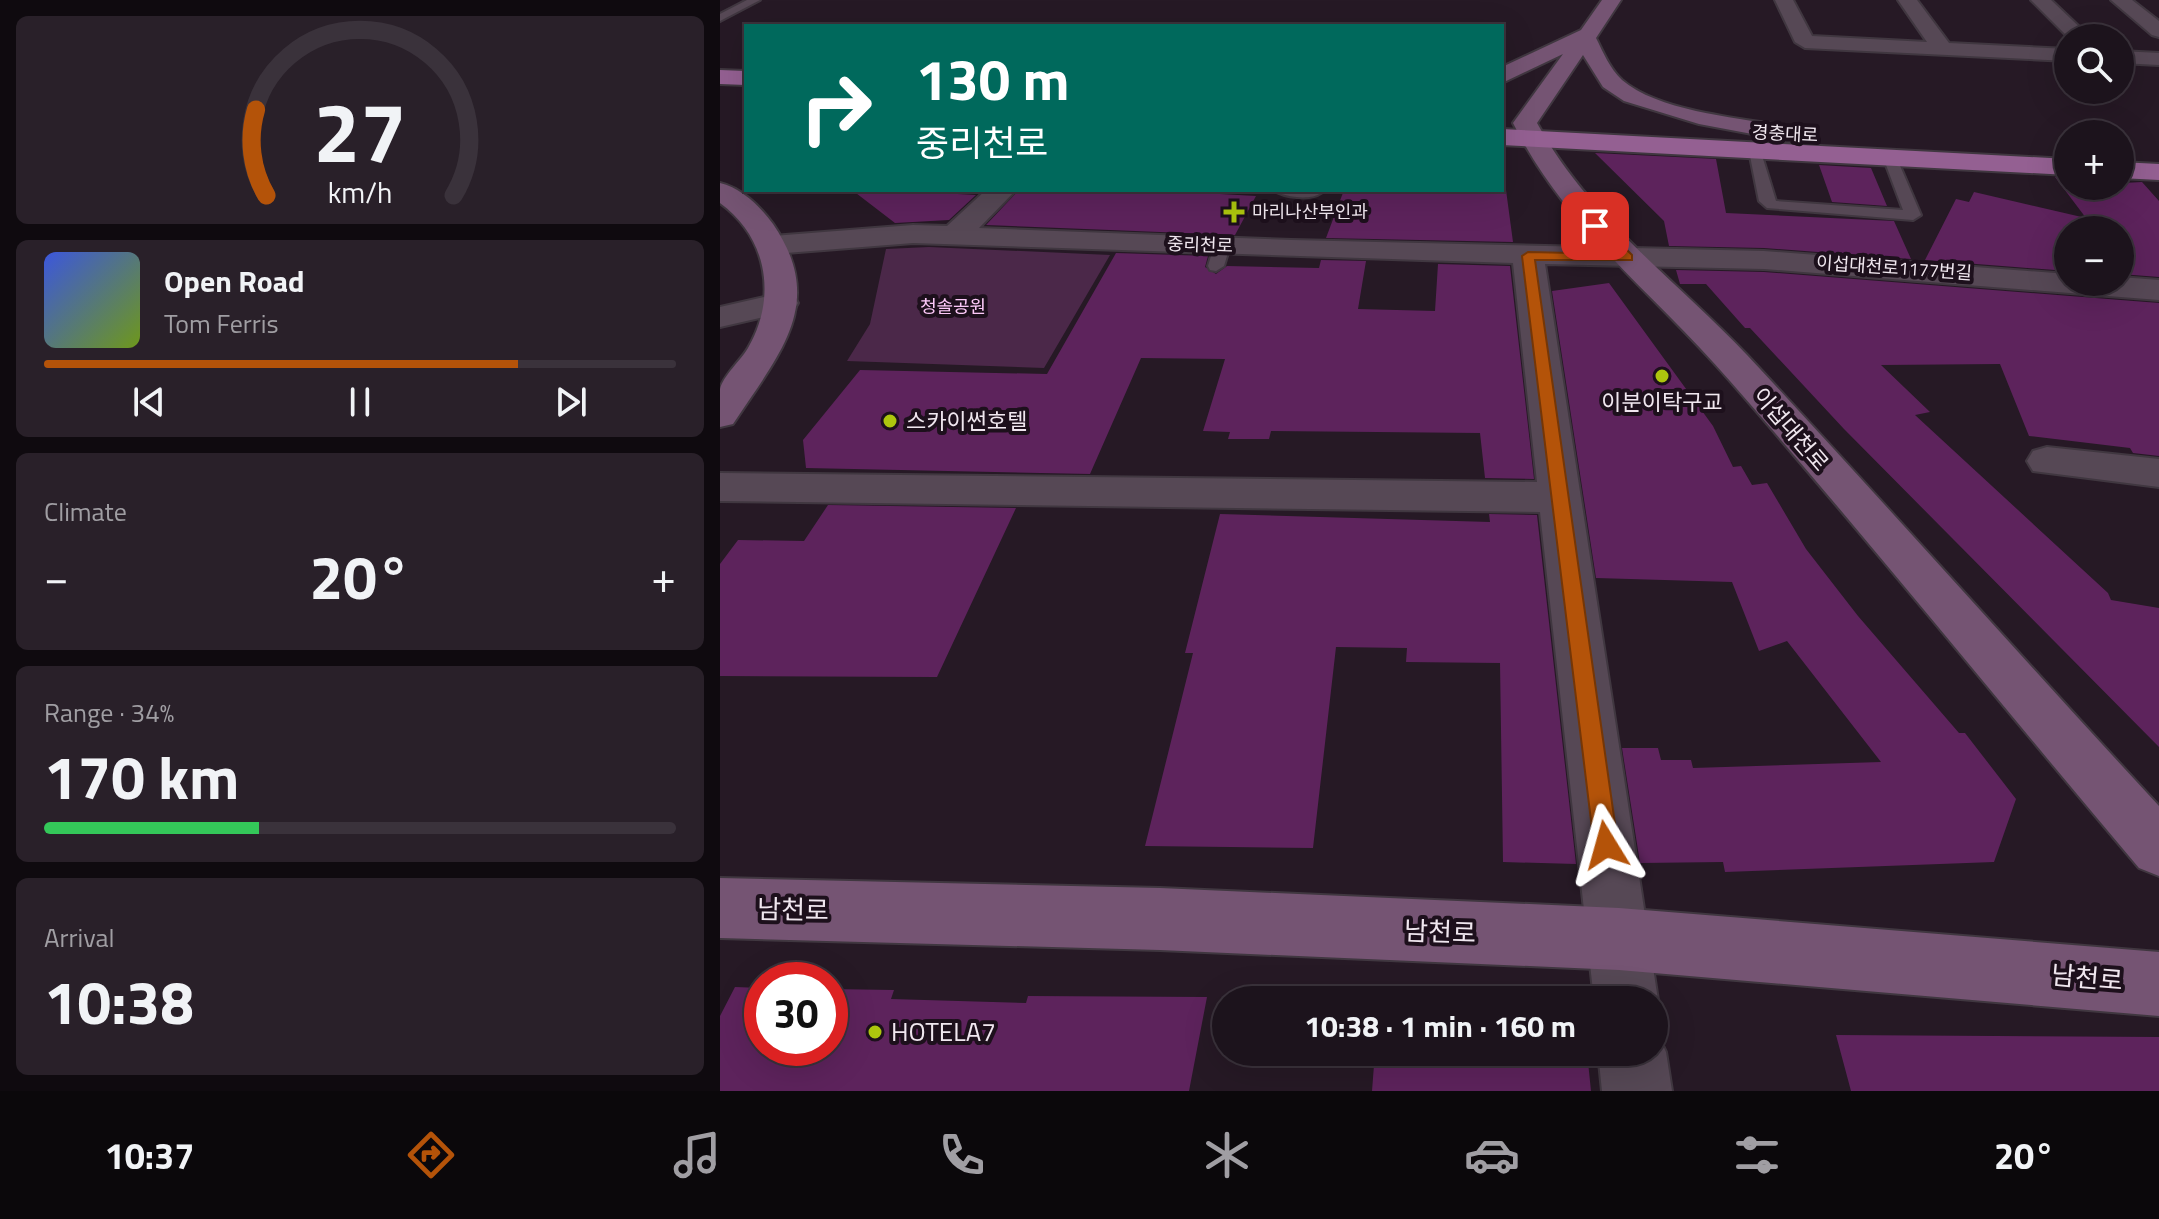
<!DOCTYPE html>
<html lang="en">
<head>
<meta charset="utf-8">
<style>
	body { margin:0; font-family:"Titillium Web","Noto Sans KR",sans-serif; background:#292029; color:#f1f3f6; height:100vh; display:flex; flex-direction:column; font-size:30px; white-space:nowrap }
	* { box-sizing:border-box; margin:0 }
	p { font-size:26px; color:#a09ea3 }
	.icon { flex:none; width:44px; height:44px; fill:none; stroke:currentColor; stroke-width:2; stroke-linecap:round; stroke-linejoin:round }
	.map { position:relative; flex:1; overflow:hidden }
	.details { display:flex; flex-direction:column; gap:16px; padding:16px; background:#0f0a0f; width:720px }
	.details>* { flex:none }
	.guide { position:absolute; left:24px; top:24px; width:760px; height:168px; border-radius:0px; box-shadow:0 8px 32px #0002,0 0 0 2px #3a323b; background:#00695c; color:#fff; overflow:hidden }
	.tools { position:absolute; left:1334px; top:24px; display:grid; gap:16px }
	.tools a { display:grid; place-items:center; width:80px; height:80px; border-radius:50%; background:#1c131c; box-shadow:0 8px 32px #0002,0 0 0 2px #3a323b; font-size:40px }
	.speed { position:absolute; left:24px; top:962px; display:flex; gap:16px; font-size:40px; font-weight:700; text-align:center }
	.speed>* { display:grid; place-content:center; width:104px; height:104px; border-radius:50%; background:#1c131c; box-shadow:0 8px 32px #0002,0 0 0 2px #3a323b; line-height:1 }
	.speed .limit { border:12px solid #d22; background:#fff; color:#111 }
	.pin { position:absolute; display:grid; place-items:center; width:68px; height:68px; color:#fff; margin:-34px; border-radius:16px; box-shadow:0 4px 12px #0006 }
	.me { position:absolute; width:88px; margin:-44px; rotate:352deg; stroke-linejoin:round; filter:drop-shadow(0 0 6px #0008) }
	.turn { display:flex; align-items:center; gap:28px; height:168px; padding:0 40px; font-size:36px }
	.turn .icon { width:104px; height:104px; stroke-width:2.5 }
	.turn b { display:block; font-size:56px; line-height:68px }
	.big { font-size:60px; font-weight:700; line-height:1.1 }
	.details .tile { flex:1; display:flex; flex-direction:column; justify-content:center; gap:12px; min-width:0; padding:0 28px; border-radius:12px; background:#292029 }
	.details .dial { align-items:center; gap:0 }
	.dial svg { height:208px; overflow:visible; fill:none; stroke:#3a323b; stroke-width:7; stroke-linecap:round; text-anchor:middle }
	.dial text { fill:#f1f3f6; stroke:none }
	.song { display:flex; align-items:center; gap:24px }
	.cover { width:96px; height:96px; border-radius:12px; background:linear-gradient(135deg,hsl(230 70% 55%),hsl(80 70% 35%)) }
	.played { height:8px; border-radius:4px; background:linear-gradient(90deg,#b45309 75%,#3a323b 75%) }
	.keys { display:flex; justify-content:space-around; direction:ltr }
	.heat { display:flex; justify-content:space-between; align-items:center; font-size:44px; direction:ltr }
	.charge { height:12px; border-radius:6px; background:linear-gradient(90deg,#34c759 34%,#3a323b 0) }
	.trip { position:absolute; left:492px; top:986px; width:456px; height:80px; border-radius:40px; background:#1c131c; box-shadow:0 8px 32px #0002,0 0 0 2px #3a323b; font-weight:700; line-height:80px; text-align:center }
	.tab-bar { display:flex; height:128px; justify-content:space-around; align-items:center; background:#0b080b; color:#a09ea3 }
	.tab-bar .icon { width:56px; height:56px }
	.tab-bar .on { color:#b45309 }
	.tab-bar b { font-size:36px; color:#f1f3f6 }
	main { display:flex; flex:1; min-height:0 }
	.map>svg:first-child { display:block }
	.green { fill:#4b2849 }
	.building { fill:#5d235c }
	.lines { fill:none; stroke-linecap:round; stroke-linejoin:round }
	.lane-casing { stroke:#403740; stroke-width:4 }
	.street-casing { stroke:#403740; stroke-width:4 }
	.secondary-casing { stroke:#403740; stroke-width:4 }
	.primary-casing { stroke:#403740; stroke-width:4 }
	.lane { fill:#564855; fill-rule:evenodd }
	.street { fill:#564855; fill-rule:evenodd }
	.secondary { fill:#755473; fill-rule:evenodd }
	.primary { fill:#946092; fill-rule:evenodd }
	.route { fill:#b45309; stroke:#753606; stroke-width:2 }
	.poi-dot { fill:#adc60e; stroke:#1d101c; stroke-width:3 }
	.labels { text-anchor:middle; stroke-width:8; stroke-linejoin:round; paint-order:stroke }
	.far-street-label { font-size:18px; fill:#f0e7ef; stroke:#1d101c }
	.far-poi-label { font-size:18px; fill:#f0e7ef; stroke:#1d101c; text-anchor:start }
	.far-park-label { font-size:18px; fill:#fcc8f8; stroke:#1d101c }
	.poi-label { font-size:22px; fill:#f0e7ef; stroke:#1d101c }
	.street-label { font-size:22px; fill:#f0e7ef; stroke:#1d101c }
	.near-street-label { font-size:26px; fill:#f0e7ef; stroke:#1d101c }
	.near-poi-label { font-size:26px; fill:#f0e7ef; stroke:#1d101c; text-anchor:start }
</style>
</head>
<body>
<main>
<section class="details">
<div class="tile dial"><svg viewBox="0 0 100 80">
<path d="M14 69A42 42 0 1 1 86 69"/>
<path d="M14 69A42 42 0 0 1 10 36" stroke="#b45309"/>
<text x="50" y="56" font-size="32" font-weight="700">27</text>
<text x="50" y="72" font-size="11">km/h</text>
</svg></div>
<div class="tile">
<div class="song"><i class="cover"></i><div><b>Open Road</b><p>Tom Ferris</p></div></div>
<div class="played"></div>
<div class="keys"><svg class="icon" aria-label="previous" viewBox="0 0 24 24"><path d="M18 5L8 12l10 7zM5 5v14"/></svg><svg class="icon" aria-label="pause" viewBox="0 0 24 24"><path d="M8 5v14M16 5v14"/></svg><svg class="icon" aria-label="next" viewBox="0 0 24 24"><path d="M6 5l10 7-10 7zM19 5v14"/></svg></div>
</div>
<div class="tile"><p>Climate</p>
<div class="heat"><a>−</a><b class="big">20°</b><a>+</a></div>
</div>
<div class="tile"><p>Range · 34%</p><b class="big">170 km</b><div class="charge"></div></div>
<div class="tile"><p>Arrival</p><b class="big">10:38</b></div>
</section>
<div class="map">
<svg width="1439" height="1091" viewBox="0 0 1439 1091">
	<rect width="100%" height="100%" fill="#261925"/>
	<path class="green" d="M209 247 390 255 324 368 127 361 150 324 166 249Z"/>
	<path class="building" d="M875 153 996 159 1006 213 1174 221 1191 259 1044 248 949 246 944 221Z
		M1099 165 1151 168 1167 206 1112 202Z
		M1335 177 1348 178V186L1422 182 1439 201V277L1400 274V230H1348V271L1205 260 1236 199 1249 202 1254 192 1366 218Z
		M132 190H165L256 195 229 220 175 223Z
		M299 190H428L536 196 515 235 266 225Z
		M624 190H786L793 242 606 238Z
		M396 253 488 256 485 267 496 274 507 266 599 268 601 260 646 261 638 309 715 311 718 264 790 266 814 479 765 478 760 433 551 431 549 439H508L510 432 483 431 505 359 421 358 370 474 86 468 83 440 140 370 327 374Z
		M956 270 1044 272 1439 303V456L1413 453 1410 448 1309 436 1280 364 1161 365 1210 412 1195 415 1388 593 1391 600 1439 608V747L1124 429 1030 328H1025L986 284H960Z
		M889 283 993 426 1013 467 1021 466 1032 485 1047 483 1086 549 1138 616 1239 733H1245L1296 799 1274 862 1005 872 1003 862 920 863 902 748H938L941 760H971L973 768 1161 762 1067 641 1039 651 1012 582 876 578 832 291Z
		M108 505 296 508 217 677 0 676V564L18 540 84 541Z
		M500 514 770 522 769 514 817 515 856 864 783 862 780 663 686 662 687 648 616 647 593 848 425 846 473 653H465Z
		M15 987 42 988V1048H110V989L174 990 171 999 306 1003 308 996 487 997 469 1091H0V1016Z
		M658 987 861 994 862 1000H658Z
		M1116 1035 1439 1037V1091H1131Z
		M655 1052H867L871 1091H652Z"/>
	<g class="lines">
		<g class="lane-casing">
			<path id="lane" d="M27 0H40L0 21V14Z
				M1028 146 1040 149 1056 201 1183 210 1163 157 1175 154 1201 215 1193 220 1047 208 1039 201Z
				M553 190H598L601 193C590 201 564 197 553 190Z
				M502 241 510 246 504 266 496 271 490 270 488 266 494 246Z"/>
		</g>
		<g class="street-casing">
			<path id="street" d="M1055 0H1073L1092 36 1207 42 1178 0H1197L1229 43 1348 49V61L1085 48 1075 42Z
				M1311 0H1331L1371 38H1349Z
				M1391 0H1412L1439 21V37L1432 35Z
				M1400 51 1439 53V65L1400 63Z
				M266 190H296L259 228 572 240 1044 251 1348 274V282H1400V277L1439 280V300L1044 269 825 264 938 1000 934 1011V1000H874L820 512 0 501V473L817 482 793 263 193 243 53 254 42 251 38 245 42 239 53 236 193 225 227 226Z
				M62 293 74 296 78 303 74 310 0 327V307Z
				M1327 447 1439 459V487L1313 471 1307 461 1313 451Z
				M934 1027 946 1052 952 1091H882L878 1052H934Z"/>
		</g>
		<g class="secondary-casing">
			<path id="secondary" d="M882 0H901L876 38C883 52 890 69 902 80 939 112 1022 118 1069 127L1081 134 1069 141 979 124 904 101 883 87 863 55 817 123C869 218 954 278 1027 355 1166 504 1301 657 1439 806V876L1419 868C1282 706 1149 540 1010 381 934 293 846 229 793 123L843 54 782 83V67L861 30Z
				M0 183C21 188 40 206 53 224 108 304 58 355 13 424L0 427C0 416 0 400 0 389 3 376 21 360 28 348 57 298 48 238 0 203Z
				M0 878 440 888 899 908 1439 952V1016L899 970 440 950 0 938Z"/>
		</g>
		<g class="primary-casing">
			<path id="primary" d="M0 70 26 71V85L0 84Z
				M782 129 1348 159V175L782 145Z
				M1400 162 1439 164V180L1400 178Z"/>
		</g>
		<use href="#lane" class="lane"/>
		<use href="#street" class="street"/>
		<use href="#secondary" class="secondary"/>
		<use href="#primary" class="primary"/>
	</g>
	<path class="route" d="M871 223H880L912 255V260H815L898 845 894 853 886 856 877 853 874 845 802 256 808 252 897 254 871 229Z"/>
	<g class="poi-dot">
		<path d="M510 200h8v8h8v8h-8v8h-8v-8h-8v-8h8z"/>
		<circle cx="942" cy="376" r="8"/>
		<circle cx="170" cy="421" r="8"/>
		<circle cx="155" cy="1032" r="8"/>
	</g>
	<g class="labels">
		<g class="far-street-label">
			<text transform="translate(1065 134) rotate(3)" y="6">경충대로</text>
			<text transform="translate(480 245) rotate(2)" y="6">중리천로</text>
			<text transform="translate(1174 268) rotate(4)" y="6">이섭대천로1177번길</text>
		</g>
		<g class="far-poi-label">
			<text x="532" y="218">마리나산부인과</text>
		</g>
		<g class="far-park-label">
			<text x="233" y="313">청솔공원</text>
		</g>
		<g class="poi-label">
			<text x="942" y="410">이분이탁구교</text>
			<text x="186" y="429" text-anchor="start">스카이썬호텔</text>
		</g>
		<g class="street-label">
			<text transform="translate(1071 429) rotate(49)" y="8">이섭대천로</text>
		</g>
		<g class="near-street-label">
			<text transform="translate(73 910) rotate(1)" y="9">남천로</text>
			<text transform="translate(720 932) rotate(2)" y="9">남천로</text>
			<text transform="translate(1367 978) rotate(5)" y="9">남천로</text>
		</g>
		<g class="near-poi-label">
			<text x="171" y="1041">HOTELA7</text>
		</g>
	</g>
</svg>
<div class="tools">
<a><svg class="icon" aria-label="search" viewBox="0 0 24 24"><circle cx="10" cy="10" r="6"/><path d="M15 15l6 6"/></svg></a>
<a>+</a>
<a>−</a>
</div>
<div class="speed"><div class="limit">30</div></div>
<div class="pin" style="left:875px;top:226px;background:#d93025"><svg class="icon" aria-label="arrive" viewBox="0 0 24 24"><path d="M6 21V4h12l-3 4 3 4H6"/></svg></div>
<svg class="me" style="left:886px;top:845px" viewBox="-20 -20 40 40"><path d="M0-17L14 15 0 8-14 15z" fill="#b45309" stroke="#fff" stroke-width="4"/></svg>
<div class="trip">10:38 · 1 min · 160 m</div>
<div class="guide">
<div class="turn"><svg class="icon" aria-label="right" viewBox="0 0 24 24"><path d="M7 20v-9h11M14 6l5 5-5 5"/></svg><div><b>130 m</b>중리천로</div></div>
</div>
</div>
</main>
<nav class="tab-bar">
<b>10:37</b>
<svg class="icon on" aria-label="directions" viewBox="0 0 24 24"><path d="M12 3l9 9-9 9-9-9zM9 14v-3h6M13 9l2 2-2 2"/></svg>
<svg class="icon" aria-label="music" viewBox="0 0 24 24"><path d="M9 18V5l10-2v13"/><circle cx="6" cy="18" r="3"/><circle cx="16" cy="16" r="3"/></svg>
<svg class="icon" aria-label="phone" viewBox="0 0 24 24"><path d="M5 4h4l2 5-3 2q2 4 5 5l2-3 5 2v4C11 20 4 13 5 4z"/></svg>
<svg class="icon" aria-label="climate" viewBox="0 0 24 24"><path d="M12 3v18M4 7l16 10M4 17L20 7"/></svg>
<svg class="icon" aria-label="car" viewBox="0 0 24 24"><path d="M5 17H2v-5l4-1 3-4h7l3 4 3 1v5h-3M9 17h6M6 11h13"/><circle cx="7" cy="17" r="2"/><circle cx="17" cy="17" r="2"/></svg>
<svg class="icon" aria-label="filters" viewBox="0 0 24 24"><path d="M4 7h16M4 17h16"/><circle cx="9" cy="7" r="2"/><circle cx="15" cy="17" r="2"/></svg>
<b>20°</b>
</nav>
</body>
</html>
